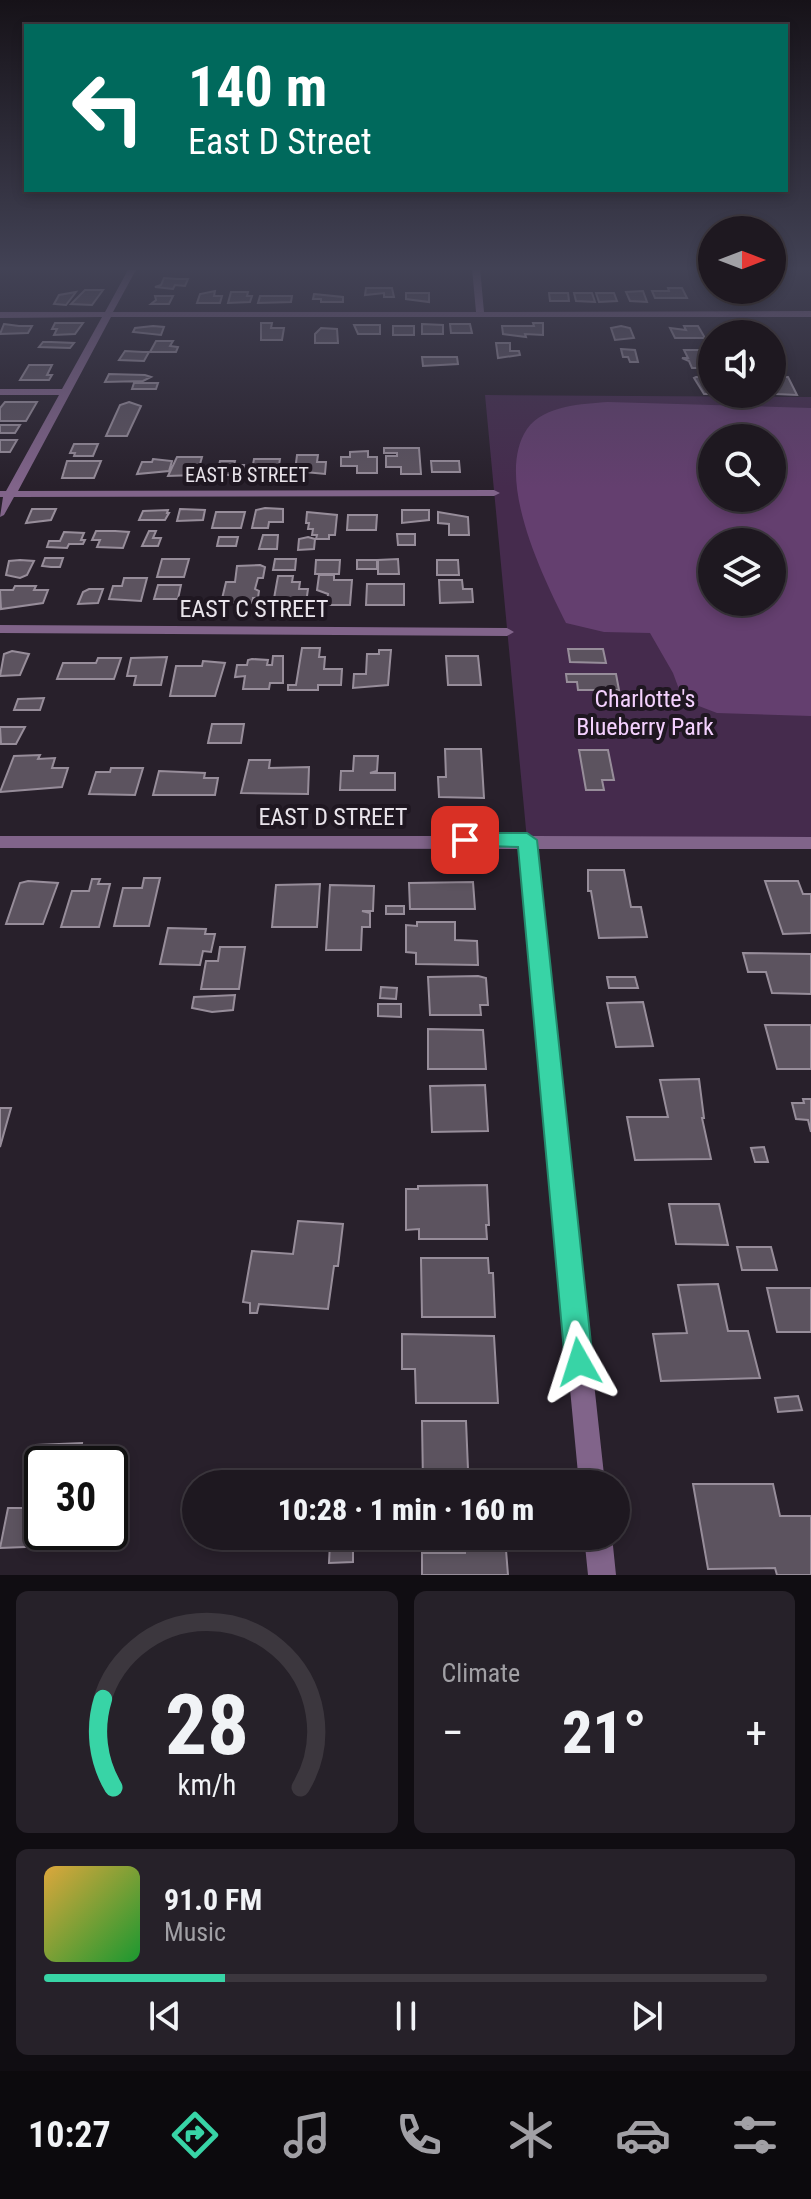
<!DOCTYPE html>
<html lang="en">
<head>
<meta charset="utf-8">
<style>
	body { margin:0; font-family:"Roboto Condensed",sans-serif; background:#262129; color:#f1f3f6; height:100vh; display:flex; flex-direction:column; font-size:30px; white-space:nowrap }
	* { box-sizing:border-box; margin:0 }
	p { font-size:26px; color:#a1a0a5 }
	.icon { flex:none; width:44px; height:44px; fill:none; stroke:currentColor; stroke-width:2; stroke-linecap:round; stroke-linejoin:round }
	.map { position:relative; height:1575px; overflow:hidden }
	.sheet { display:flex; flex-direction:column; gap:16px; padding:16px; background:#100d12; flex:1 }
	.sheet>* { flex:none }
	.hud { position:absolute; left:24px; top:24px; width:764px; height:168px; border-radius:0px; box-shadow:0 4px 12px #0003,0 0 0 2px #3c373e; background:#00695c; color:#fff; overflow:hidden }
	.needle { width:52px; rotate:90deg }
	.tools { position:absolute; left:698px; top:216px; display:grid; gap:16px }
	.tools a { display:grid; place-items:center; width:88px; height:88px; border-radius:50%; background:#1e1820; box-shadow:0 4px 12px #0003,0 0 0 2px #3c373e; font-size:40px }
	.speed { position:absolute; left:24px; top:1446px; display:flex; gap:16px; font-size:40px; font-weight:700; text-align:center }
	.speed>* { display:grid; place-content:center; width:104px; height:104px; border-radius:50%; background:#1e1820; box-shadow:0 4px 12px #0003,0 0 0 2px #3c373e; line-height:1 }
	.speed .limit { border:4px solid #111; border-radius:12px; background:#fff; color:#111 }
	.pin { position:absolute; display:grid; place-items:center; width:68px; height:68px; color:#fff; margin:-34px; border-radius:16px; box-shadow:0 4px 12px #0006 }
	.me { position:absolute; width:88px; margin:-44px; rotate:354deg; stroke-linejoin:round; filter:drop-shadow(0 0 6px #0008) }
	.turn { display:flex; align-items:center; gap:28px; height:168px; padding:0 32px; font-size:36px }
	.turn .icon { width:104px; height:104px; stroke-width:2.5 }
	.turn b { display:block; font-size:56px; line-height:68px }
	.big { font-size:60px; font-weight:800; line-height:1.1 }
	.sheet .widget { flex:1; display:flex; flex-direction:column; justify-content:center; gap:12px; min-width:0; padding:0 28px; border-radius:12px; background:#262129 }
	.sheet .dial { align-items:center; gap:0 }
	.dial svg { height:208px; overflow:visible; fill:none; stroke:#3c373e; stroke-width:7; stroke-linecap:round; text-anchor:middle }
	.dial text { fill:#f1f3f6; stroke:none }
	.song { display:flex; align-items:center; gap:24px }
	.cover { width:96px; height:96px; border-radius:12px; background:linear-gradient(135deg,hsl(40 70% 55%),hsl(130 70% 35%)) }
	.played { height:8px; border-radius:4px; background:linear-gradient(90deg,#38d4a6 25%,#3c373e 25%) }
	.keys { display:flex; justify-content:space-around; direction:ltr }
	.heat { display:flex; justify-content:space-between; align-items:center; font-size:44px; direction:ltr }
	.sheet .tiles { flex:1; display:grid; gap:16px; grid-template-columns:1fr 1fr }
	.widget:last-child { grid-column:span 2 }
	.trip { position:absolute; left:182px; top:1470px; width:448px; height:80px; border-radius:40px; background:#1e1820; box-shadow:0 4px 12px #0003,0 0 0 2px #3c373e; font-weight:800; line-height:80px; text-align:center }
	.tabs { display:flex; height:128px; justify-content:space-around; align-items:center; background:#0c0a0d; color:#a1a0a5 }
	.tabs .icon { width:56px; height:56px }
	.tabs .current { color:#38d4a6 }
	.tabs b { font-size:36px; color:#f1f3f6 }
	.map>svg:first-child { display:block }
	.green { fill:#452b4d; fill-rule:evenodd }
	.forest { fill:#643f6f; fill-rule:evenodd }
	.building { fill:#5c535f; stroke:#978d9a; stroke-width:2 }
	.lines { fill:none; stroke-linecap:round; stroke-linejoin:round }
	.minor { fill:#81648a; fill-rule:evenodd }
	.route { fill:#38d4a6; stroke:#248a6c; stroke-width:2 }
	.labels { text-anchor:middle; stroke-width:8; stroke-linejoin:round; paint-order:stroke }
	.far-street-label { font-size:20px; fill:#e8e3ea; stroke:#1f1721 }
	.street-label { font-size:24px; fill:#e8e3ea; stroke:#1f1721 }
	.park-label { font-size:24px; fill:#f4d1fe; stroke:#1f1721 }
</style>
</head>
<body>
<div class="map">
<svg width="811" height="1575" viewBox="0 0 811 1575">
	<rect width="100%" height="100%" fill="#28202b"/>
	<path class="green" d="M485 395 811 397V843L527 840ZM712 438H772V498H712ZM712 542H772V602H712Z"/>
	<path class="forest" d="M608 402 811 408V716L717 713 683 700 673 673 650 633 604 632 566 623C543 577 494 478 527 429 544 405 583 404 608 402ZM712 438H772V498H712ZM712 542H772V602H712Z"/>
	<path class="building" d="M164 278 177 279H188L185 286 175 285 173 289 155 287 161 285Z
		M366 288H392L394 297H384V293L365 295Z
		M668 288H682L687 298H655L652 291H669Z
		M85 290H103L92 305 71 304Z
		M215 291 214 296H222L220 303H197L200 294Z
		M643 291 647 302 630 301 626 292Z
		M76 292 66 305 54 304 59 295Z
		M231 292H248L247 296H252L250 302 228 303Z
		M406 293H429V302L406 299Z
		M549 293H568L569 301H550Z
		M574 293H592L595 302 576 301Z
		M596 293H614L617 301 599 302Z
		M314 294 343 297V302H321V299H313Z
		M155 296H173L169 304H151L156 300Z
		M260 296H292L291 302 258 303Z
		M55 323H83L75 334 54 335 57 329H52Z
		M261 323H272L271 328H284L282 340H261Z
		M533 323H543V335L525 334 526 337 503 334 502 326H534Z
		M4 324 19 326H32L28 333 0 334Z
		M422 324 443 325V334H422Z
		M450 324H470L472 333H451Z
		M354 325H380V334H358Z
		M153 326 164 327 161 335 133 332 135 328Z
		M393 326H414V335H393Z
		M621 326 630 328 634 338 615 340 611 328Z
		M684 326H698L705 338H675L670 328 686 330Z
		M737 326H749L759 334H735L732 328H739Z
		M321 328 337 329 338 343H315V334Z
		M156 341H173L170 346 178 347 176 352H150Z
		M43 342H51L74 343 70 348 39 347Z
		M496 343H510V351H519L520 355 498 358Z
		M621 349 635 350 638 362H630L628 357H623Z
		M684 350H705L712 368H692L689 361 682 358H688Z
		M125 351 143 352H149L144 361 119 360Z
		M422 357H457L458 364 423 366Z
		M29 365H52L47 375H52L49 380H20Z
		M109 374 145 375 151 377 143 381 105 382Z
		M696 377H712V394H725H704L694 378Z
		M772 377H788L797 395 776 394Z
		M134 383H158L156 389H132Z
		M5 402H37L26 421H0V408Z
		M129 402 141 406 127 436H106L120 405Z
		M0 425H20L15 433H0Z
		M0 440H17L10 452H0Z
		M74 444H98L93 456H74L75 453H70Z
		M384 448H419L421 474H401V467H386V456H397V453H384Z
		M368 451V457H377V473H357V466H341V457H350V452Z
		M297 455H318L317 462H326L325 474 295 471Z
		M177 457H202L197 475 168 476Z
		M153 459 172 461 169 471 137 474 142 462H152Z
		M254 459H280L279 465 292 466 291 474 251 475Z
		M67 461H101L94 478H62Z
		M220 461H235L234 465H244L242 475H207L210 465H219Z
		M431 461H459L460 472H432Z
		M265 508 283 509V522H269L268 528H252L256 510Z
		M32 509H56L51 520 26 523Z
		M180 509 205 510 203 520 177 521Z
		M168 510 167 513H169L165 520H139L143 511Z
		M402 510H429V520L402 523Z
		M216 512H245L241 528H212Z
		M307 512 337 515 335 535H329V539H316L317 535H312L313 529H308L309 523H306Z
		M438 512 468 517 469 535H449V524L438 523Z
		M348 515H377L376 530H347Z
		M96 531H115L129 532 123 548 97 547 100 540H92Z
		M149 531H156L153 538H161L158 546H142Z
		M64 532 84 533 81 540H85L83 544H69L67 548 47 547 49 541H60Z
		M397 534H415V545H398Z
		M263 535H278L277 549H259Z
		M219 537H238L236 546H217Z
		M308 537 315 539 314 549 298 550 299 539Z
		M45 558H63L60 567H51L42 566Z
		M162 559H189L184 577H157Z
		M275 559H296L295 570H273Z
		M398 559 399 574H378V560Z
		M20 560 34 561 27 575 20 578 6 575 9 561Z
		M316 560H340L339 574H315Z
		M357 560H377V569H357Z
		M437 560H458L459 575H437Z
		M260 565 265 567 263 578H258L255 589 259 591 258 598H253L252 603H221L226 582H235L237 566Z
		M319 575H334V580H352L350 605H327L328 594 317 590Z
		M278 576H293L292 582H300L299 589H308L306 603 273 604Z
		M124 578H147L141 601 109 599 113 586H122Z
		M439 580H462L463 589H472L473 602 440 603Z
		M367 584H404V605H366Z
		M158 585H181L178 599H154Z
		M15 586H36L34 590H48L43 603 1 609 0 590H13Z
		M89 589H103L98 603 78 604 83 592Z
		M302 648H320L319 657H325L324 669H342L341 685H318V690H288V685H296Z
		M568 649H603L606 663 570 662Z
		M379 650H391L388 685 353 688 354 674H366L367 654H379Z
		M12 651 29 654 20 675 0 676 4 654Z
		M273 656H283V683H270L269 689H243L245 676 235 677 237 665H247L248 660 252 659 268 660 267 665H272Z
		M446 656H478L481 685H448Z
		M167 657 161 685H134L136 676H127L131 658Z
		M98 658H121L114 679H57L63 663H96Z
		M203 661 225 663 215 696H170L176 666H202Z
		M566 674H616L619 690H578L577 682H567Z
		M44 698 40 710H14L18 699Z
		M212 724H244L241 743H208Z
		M0 727H25L16 744H1Z
		M445 749H481L484 798 439 797 438 777H446Z
		M579 750H608L614 780H602L604 790H586Z
		M40 755 38 759 55 758 52 768H68L62 787 0 792 14 756Z
		M354 756H378L377 771 370 773H395V790H340L341 771H353Z
		M249 760H270L269 768 309 767 308 794 241 793Z
		M111 768H143L135 795 89 794 96 772H110Z
		M159 771 205 773 204 778H218L215 795H153Z
		M588 870H624L631 907H641L647 937 599 938 591 891H588Z
		M144 878H160L149 926H114L123 888H142Z
		M92 879H100L98 884H110L99 927H61L72 891H89Z
		M28 881 58 883 43 924H6L20 883Z
		M765 881H798L803 894H811V933L783 934Z
		M473 882 475 909H410L409 883Z
		M320 884 317 927H272L276 885Z
		M330 885 374 886 373 911H362L370 913V927H362L361 950H326Z
		M386 906H404V914H386Z
		M417 922H455V940L477 941 478 965 416 964V953L406 952V925L417 926Z
		M168 928 206 929 205 934H215L211 952 203 951 200 965 160 964Z
		M220 947H245L239 989H201L206 961H218Z
		M743 953 811 954V994L772 993 766 972H748Z
		M478 976 486 978 488 1005H480L481 1015H430L428 977Z
		M607 977H635L638 988H609Z
		M381 987 397 988 396 999 380 998Z
		M235 995 233 1010 212 1012 192 1008 194 997Z
		M643 1002 653 1046 616 1047 607 1003Z
		M378 1004H401V1017L378 1016Z
		M765 1025H811V1069H777Z
		M428 1029 483 1030 486 1069H428Z
		M699 1079 704 1118H702L711 1159 635 1160 627 1117H668L660 1080Z
		M485 1085 488 1131 432 1132 430 1086Z
		M803 1099H811V1132L808 1120 796 1119 792 1103H804Z
		M0 1108H11L0 1147Z
		M764 1147 768 1162H755L751 1148Z
		M487 1185 489 1225H486L487 1239H419V1229L406 1230V1189H418V1186Z
		M669 1204H719L728 1245 676 1244Z
		M298 1221 343 1224 338 1266H334L328 1309 259 1304 257 1313H250V1303L243 1302 252 1251 293 1254Z
		M737 1247H771L777 1270H742Z
		M421 1258H488L489 1273H493L495 1317H422Z
		M718 1284 728 1331H748L760 1378 661 1381 653 1334 687 1333 678 1285Z
		M767 1288H811V1332H777Z
		M402 1334 494 1336 498 1403H416L415 1369H402Z
		M798 1396 802 1410 778 1412 775 1398Z
		M422 1421H466L468 1469H505L506 1484H423Z
		M82 1443 79 1464H42V1532H53L50 1546 0 1548 8 1508H24L36 1445Z
		M693 1484H773L780 1516H811V1575H777L775 1568 708 1569Z
		M330 1542H353V1562L329 1563Z
		M465 1550H506L508 1575H422V1553H465Z"/>
	<g class="lines">
		<path class="minor" d="M129 268H137L113 312H476L472 268H480L484 312 811 311V317H111L18 491 494 490 500 493 494 496 14 497 4 515 0 517 3 497H0V491H6L59 395H0V389H62L102 317 0 318V312H105Z
			M0 625 507 628 514 632 507 636 0 633Z
			M527 834 533 836 811 837V849H536L605 1484H579L519 849 0 848V836H521Z
			M584 1536H612L616 1575H588Z"/>
	</g>
	<linearGradient id="sky" x2="0" y2="1"><stop stop-color="#161218"/><stop offset="0.55" stop-color="#424255"/><stop offset="1" stop-color="#424255" stop-opacity="0"/></linearGradient>
	<rect width="811" height="488" fill="url(#sky)"/>
	<path class="route" d="M465 833H527L537 840 593 1362 589 1372 579 1377 569 1372 565 1362 518 847 458 845 455 840Z"/>
	<g class="labels">
		<g class="far-street-label">
			<text x="247" y="482">EAST B STREET</text>
		</g>
		<g class="street-label">
			<text x="254" y="617">EAST C STREET</text>
			<text x="333" y="825">EAST D STREET</text>
		</g>
		<g class="park-label">
			<text x="645" y="707">Charlotte's<tspan x="645" dy="28">Blueberry Park</tspan></text>
		</g>
	</g>
</svg>
<div class="tools">
<a><svg class="needle" viewBox="-14 -14 28 28"><path d="M0-13l5 13h-10z" fill="#e53935"/><path d="M0 13l5-13h-10z" fill="#a1a0a5"/></svg></a>
<a><svg class="icon" aria-label="sound" viewBox="0 0 24 24"><path d="M4 9h4l5-4v14l-5-4H4zM17 9q2 3 0 6"/></svg></a>
<a><svg class="icon" aria-label="search" viewBox="0 0 24 24"><circle cx="10" cy="10" r="6"/><path d="M15 15l6 6"/></svg></a>
<a><svg class="icon" aria-label="layers" viewBox="0 0 24 24"><path d="M12 4l9 5-9 5-9-5zM3 14l9 5 9-5"/></svg></a>
</div>
<div class="speed"><div class="limit">30</div></div>
<div class="pin" style="left:465px;top:840px;background:#d93025"><svg class="icon" aria-label="arrive" viewBox="0 0 24 24"><path d="M6 21V4h12l-3 4 3 4H6"/></svg></div>
<svg class="me" style="left:579px;top:1362px" viewBox="-20 -20 40 40"><path d="M0-17L14 15 0 8-14 15z" fill="#38d4a6" stroke="#fff" stroke-width="4"/></svg>
<div class="trip">10:28 · 1 min · 160 m</div>
<div class="hud">
<div class="turn"><svg class="icon" aria-label="left" viewBox="0 0 24 24"><path d="M17 20v-9H6M10 6l-5 5 5 5"/></svg><div><b>140 m</b>East D Street</div></div>
</div>
</div>
<section class="sheet">
<div class="tiles">
<div class="widget dial"><svg viewBox="0 0 100 80">
<path d="M14 69A42 42 0 1 1 86 69"/>
<path d="M14 69A42 42 0 0 1 10 35" stroke="#38d4a6"/>
<text x="50" y="56" font-size="32" font-weight="700">28</text>
<text x="50" y="72" font-size="11">km/h</text>
</svg></div>
<div class="widget"><p>Climate</p>
<div class="heat"><a>−</a><b class="big">21°</b><a>+</a></div>
</div>
<div class="widget">
<div class="song"><i class="cover"></i><div><b>91.0 FM</b><p>Music</p></div></div>
<div class="played"></div>
<div class="keys"><svg class="icon" aria-label="previous" viewBox="0 0 24 24"><path d="M18 5L8 12l10 7zM5 5v14"/></svg><svg class="icon" aria-label="pause" viewBox="0 0 24 24"><path d="M8 5v14M16 5v14"/></svg><svg class="icon" aria-label="next" viewBox="0 0 24 24"><path d="M6 5l10 7-10 7zM19 5v14"/></svg></div>
</div>
</div>
</section>
<nav class="tabs">
<b>10:27</b>
<svg class="icon current" aria-label="directions" viewBox="0 0 24 24"><path d="M12 3l9 9-9 9-9-9zM9 14v-3h6M13 9l2 2-2 2"/></svg>
<svg class="icon" aria-label="music" viewBox="0 0 24 24"><path d="M9 18V5l10-2v13"/><circle cx="6" cy="18" r="3"/><circle cx="16" cy="16" r="3"/></svg>
<svg class="icon" aria-label="phone" viewBox="0 0 24 24"><path d="M5 4h4l2 5-3 2q2 4 5 5l2-3 5 2v4C11 20 4 13 5 4z"/></svg>
<svg class="icon" aria-label="climate" viewBox="0 0 24 24"><path d="M12 3v18M4 7l16 10M4 17L20 7"/></svg>
<svg class="icon" aria-label="car" viewBox="0 0 24 24"><path d="M5 17H2v-5l4-1 3-4h7l3 4 3 1v5h-3M9 17h6M6 11h13"/><circle cx="7" cy="17" r="2"/><circle cx="17" cy="17" r="2"/></svg>
<svg class="icon" aria-label="filters" viewBox="0 0 24 24"><path d="M4 7h16M4 17h16"/><circle cx="9" cy="7" r="2"/><circle cx="15" cy="17" r="2"/></svg>
</nav>
</body>
</html>
